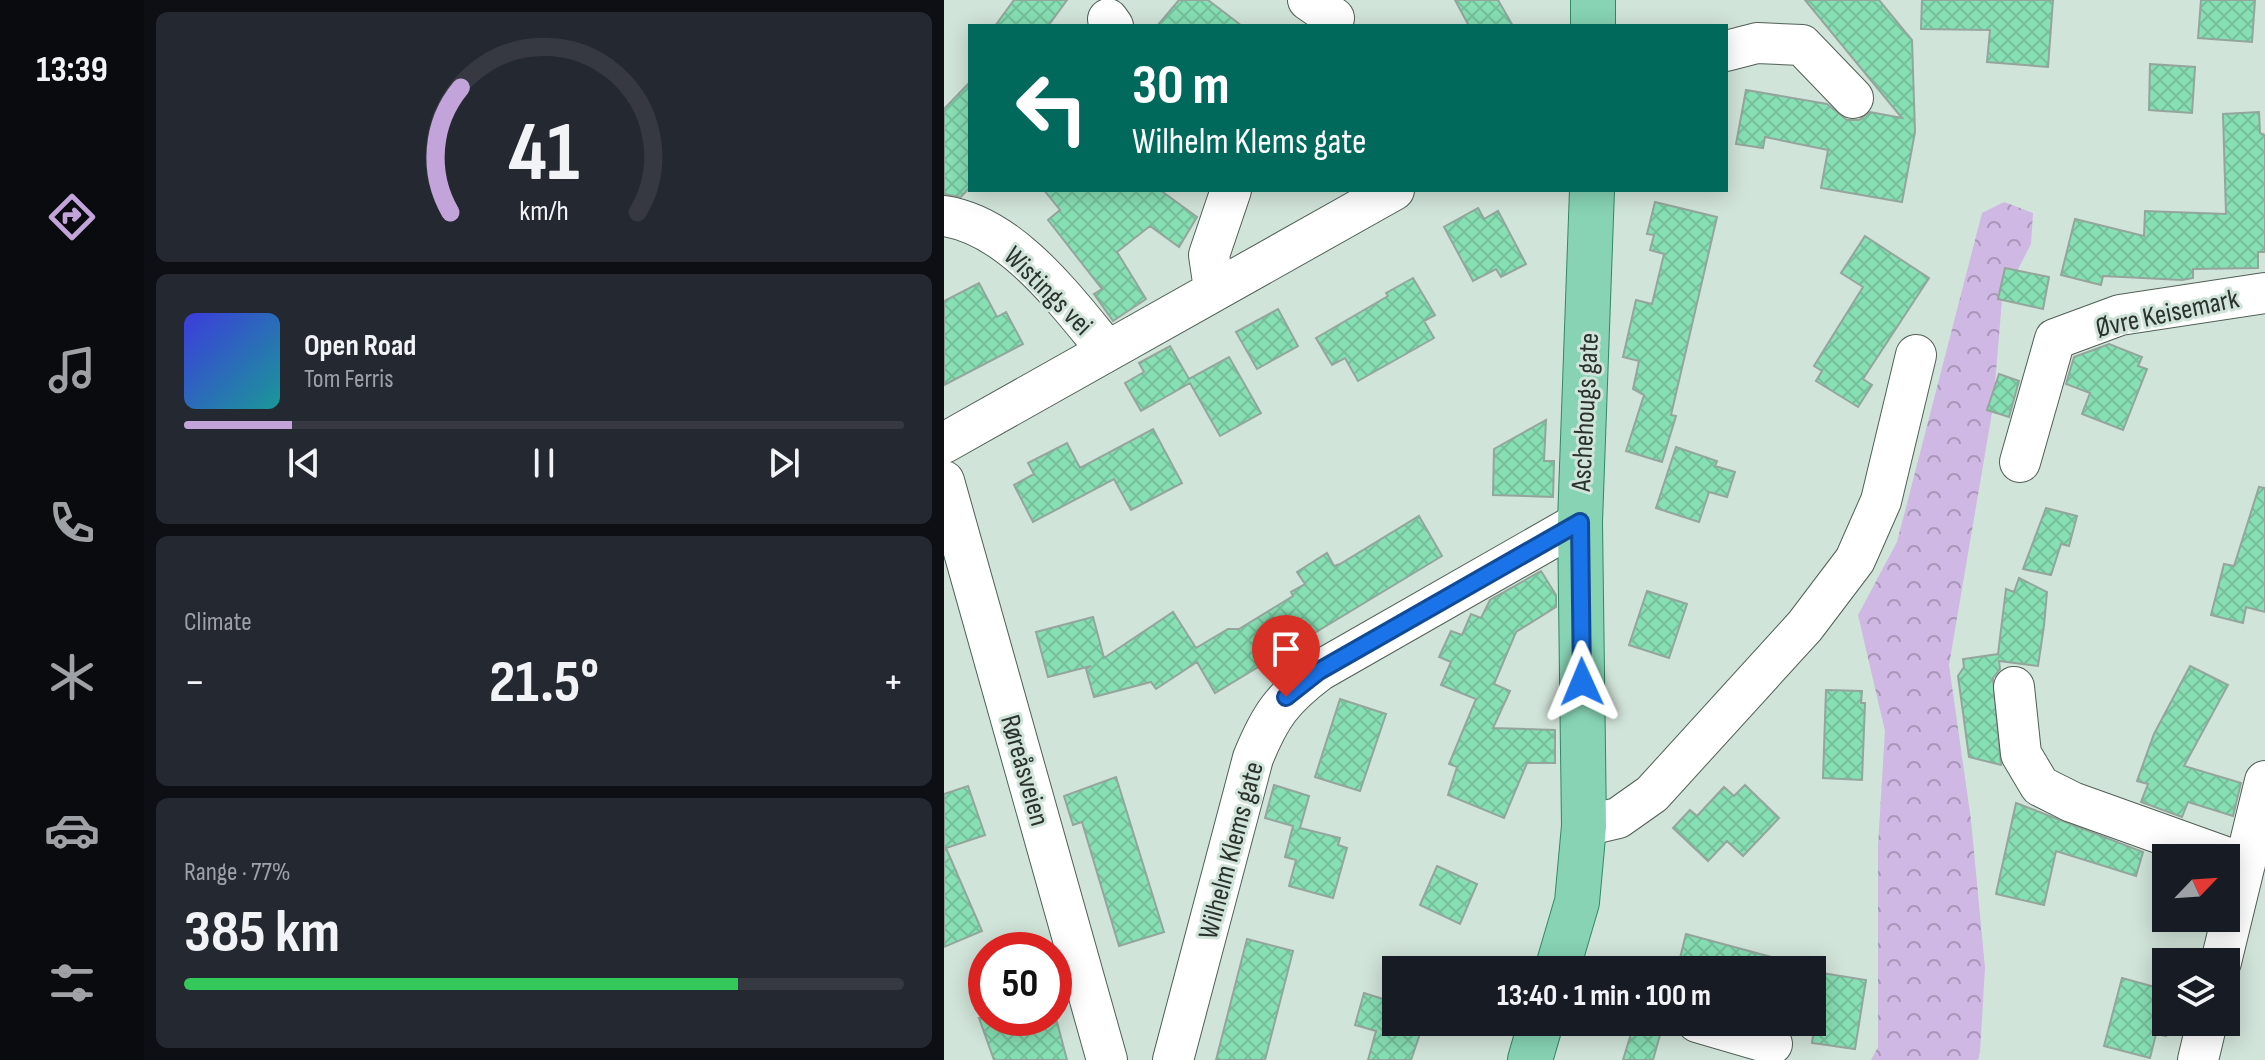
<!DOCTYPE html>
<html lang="en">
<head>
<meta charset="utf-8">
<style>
	body { margin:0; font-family:"Sofia Sans Condensed",sans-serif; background:#242831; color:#f1f3f6; height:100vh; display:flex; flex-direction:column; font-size:30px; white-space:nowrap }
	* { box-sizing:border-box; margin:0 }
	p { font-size:26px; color:#9ea1a6 }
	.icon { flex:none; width:44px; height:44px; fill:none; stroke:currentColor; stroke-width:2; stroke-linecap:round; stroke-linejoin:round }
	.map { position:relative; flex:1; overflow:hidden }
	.panel { display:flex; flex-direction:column; gap:12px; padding:12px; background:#0d0f14; width:800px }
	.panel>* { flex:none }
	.guide { position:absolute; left:24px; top:24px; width:760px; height:168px; border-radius:0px; box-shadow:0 4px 20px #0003; background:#00695c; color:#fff; overflow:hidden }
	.needle { width:52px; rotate:65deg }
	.buttons { position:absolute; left:1208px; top:844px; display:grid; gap:16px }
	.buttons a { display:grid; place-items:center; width:88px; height:88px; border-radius:0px; background:#171b24; box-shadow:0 4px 20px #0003; font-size:40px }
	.speed { position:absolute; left:24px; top:932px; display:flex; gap:16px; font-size:40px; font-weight:700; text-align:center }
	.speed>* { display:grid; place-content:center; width:104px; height:104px; border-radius:50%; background:#171b24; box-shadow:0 4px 20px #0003; line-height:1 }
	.speed .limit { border:12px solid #d22; background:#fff; color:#111 }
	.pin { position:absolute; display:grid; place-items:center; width:68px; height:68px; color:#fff; margin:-82px -34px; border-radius:50% 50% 50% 0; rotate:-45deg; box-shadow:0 0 8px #0007 }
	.pin .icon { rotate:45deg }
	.me { position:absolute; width:88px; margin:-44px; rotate:359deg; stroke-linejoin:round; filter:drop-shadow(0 0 6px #0008) }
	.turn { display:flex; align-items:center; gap:28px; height:168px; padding:0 32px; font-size:36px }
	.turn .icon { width:104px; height:104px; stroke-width:2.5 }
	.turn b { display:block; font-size:56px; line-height:68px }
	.big { font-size:60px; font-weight:700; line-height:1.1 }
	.panel .widget { flex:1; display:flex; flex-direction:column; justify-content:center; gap:12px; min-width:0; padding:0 28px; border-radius:12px; background:#242831 }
	.panel .dial { align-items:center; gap:0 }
	.dial svg { height:208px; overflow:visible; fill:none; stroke:#363941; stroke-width:7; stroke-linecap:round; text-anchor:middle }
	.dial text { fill:#f1f3f6; stroke:none }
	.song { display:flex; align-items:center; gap:24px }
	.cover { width:96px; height:96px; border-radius:12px; background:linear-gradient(135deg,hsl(240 70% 55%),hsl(180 70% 35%)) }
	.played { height:8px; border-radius:4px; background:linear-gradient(90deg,#c3a4da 15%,#363941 15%) }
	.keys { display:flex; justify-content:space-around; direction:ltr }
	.heat { display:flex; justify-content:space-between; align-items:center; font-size:44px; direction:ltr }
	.charge { height:12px; border-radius:6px; background:linear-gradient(90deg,#34c759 77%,#363941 0) }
	.trip { position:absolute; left:438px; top:956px; width:444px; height:80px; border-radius:0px; background:#171b24; box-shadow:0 4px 20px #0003; font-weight:700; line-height:80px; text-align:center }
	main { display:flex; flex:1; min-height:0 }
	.menu { display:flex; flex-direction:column; width:144px; justify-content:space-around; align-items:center; background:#090b0e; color:#9ea1a6 }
	.menu .icon { width:56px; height:56px }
	.menu .active { color:#c3a4da }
	.menu b { font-size:36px; color:#f1f3f6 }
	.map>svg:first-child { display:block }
	.forest { fill:url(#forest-crowns) }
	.building { fill:url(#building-cross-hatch); stroke:#94a59c; stroke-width:2 }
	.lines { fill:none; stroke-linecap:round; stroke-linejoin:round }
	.minor-casing { stroke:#506057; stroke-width:42 }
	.major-casing { stroke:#338865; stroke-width:46 }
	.minor { stroke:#fff; stroke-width:40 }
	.major { stroke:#87d3b4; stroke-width:44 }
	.route-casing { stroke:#114b97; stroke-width:20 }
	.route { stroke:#1a73e8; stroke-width:14 }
	.labels { text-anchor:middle; stroke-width:6; stroke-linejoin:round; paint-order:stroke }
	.street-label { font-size:28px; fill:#2b322e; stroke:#d1e4d9 }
</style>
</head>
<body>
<main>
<nav class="menu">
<b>13:39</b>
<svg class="icon active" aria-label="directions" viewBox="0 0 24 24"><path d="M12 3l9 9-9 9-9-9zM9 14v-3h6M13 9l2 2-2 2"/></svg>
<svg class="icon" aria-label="music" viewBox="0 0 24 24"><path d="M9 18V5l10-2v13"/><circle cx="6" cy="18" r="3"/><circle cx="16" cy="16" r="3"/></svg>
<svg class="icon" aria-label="phone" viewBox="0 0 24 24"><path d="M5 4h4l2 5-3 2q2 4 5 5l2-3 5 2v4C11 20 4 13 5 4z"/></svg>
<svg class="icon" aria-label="climate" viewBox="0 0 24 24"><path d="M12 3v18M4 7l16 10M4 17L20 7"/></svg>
<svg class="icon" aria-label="car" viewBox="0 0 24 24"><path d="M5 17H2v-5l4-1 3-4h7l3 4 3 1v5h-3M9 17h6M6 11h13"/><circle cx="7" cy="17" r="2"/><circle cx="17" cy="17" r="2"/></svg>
<svg class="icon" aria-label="filters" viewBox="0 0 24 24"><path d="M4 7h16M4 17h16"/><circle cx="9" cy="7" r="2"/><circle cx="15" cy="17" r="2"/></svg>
</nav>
<section class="panel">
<div class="widget dial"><svg viewBox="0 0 100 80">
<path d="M14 69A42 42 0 1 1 86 69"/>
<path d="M14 69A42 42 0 0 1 18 21" stroke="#c3a4da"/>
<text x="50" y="56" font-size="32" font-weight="700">41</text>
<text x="50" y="72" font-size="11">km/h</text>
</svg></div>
<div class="widget">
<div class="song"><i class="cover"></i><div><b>Open Road</b><p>Tom Ferris</p></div></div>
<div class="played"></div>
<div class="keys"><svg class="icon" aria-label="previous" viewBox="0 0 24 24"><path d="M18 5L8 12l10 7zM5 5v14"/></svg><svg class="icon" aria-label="pause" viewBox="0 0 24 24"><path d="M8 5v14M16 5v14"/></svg><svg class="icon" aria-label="next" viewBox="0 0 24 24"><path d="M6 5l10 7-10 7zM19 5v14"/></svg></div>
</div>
<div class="widget"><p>Climate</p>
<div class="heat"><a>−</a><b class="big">21.5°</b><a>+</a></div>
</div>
<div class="widget"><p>Range · 77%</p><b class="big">385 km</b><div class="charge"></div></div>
</section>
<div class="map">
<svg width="1321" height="1060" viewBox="0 0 1321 1060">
	<defs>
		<pattern id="forest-crowns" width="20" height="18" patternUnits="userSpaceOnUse" patternTransform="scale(2)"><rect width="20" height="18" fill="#cfb8e3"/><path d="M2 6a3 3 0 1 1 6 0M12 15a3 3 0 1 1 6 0" fill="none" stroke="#a896b8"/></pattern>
		<pattern id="building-cross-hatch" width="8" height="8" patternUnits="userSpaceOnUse" patternTransform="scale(2)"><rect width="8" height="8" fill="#87dfb4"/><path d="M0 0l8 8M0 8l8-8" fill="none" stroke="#75c09b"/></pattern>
	</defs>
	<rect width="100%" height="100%" fill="#d1e4d9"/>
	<path class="forest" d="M1060 202 1089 213 1087 244 1058 300 1049 407 1005 665 1027 820 1041 968 1036 1052 1034 1060H927L934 1047V845L941 731 914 615 953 542 1038 213Z"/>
	<path class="building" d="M70 0H123L104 26H51Z
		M235 0H264L298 26H213Z
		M511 0H554L569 26H525Z
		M861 0H935L968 40 971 132 958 202 877 188 884 150 821 137 819 148 792 144 802 90 883 104 903 120H915L926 112 958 118Z
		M978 0H1109L1104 67 1043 62 1046 30 977 29Z
		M1257 0H1311L1308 42 1254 38Z
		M1206 64 1251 67 1248 113 1205 110Z
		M26 82V187L17 197 0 194V109Z
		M1315 112 1316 133 1321 135V252H1314V268L1249 269V278L1238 280 1159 276 1157 285 1117 275 1131 219 1200 236 1201 211 1282 214 1279 114Z
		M100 190H216L253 217 235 247 206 226 173 252 202 299 169 321 150 294 158 289 104 220 116 210Z
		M711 202 773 217 727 415 732 416 718 462 682 451 700 395 689 389 695 361 679 357 692 300 708 304 720 254 706 250 710 235 703 234Z
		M534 208 540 219 554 211 582 264 557 277 552 269 529 281 500 227Z
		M921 236 985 278 919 379 928 385 914 407 872 381 878 371 870 366 919 287 897 273Z
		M1061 268 1105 277 1099 309 1054 299Z
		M469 278 491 315 480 321 490 338 414 381 401 358 388 365 372 338 444 296 442 293Z
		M35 283 53 317 62 312 79 344 0 385V301Z
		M334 309 354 346 313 369 292 332Z
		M1165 344 1198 357 1194 366 1203 369 1179 430 1138 414 1146 393 1122 384 1130 357Z
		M226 346 245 379 285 357 317 413 276 436 246 383 197 411 181 383 200 372 195 363Z
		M1055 374 1075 381 1065 417 1043 410Z
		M602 420 600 461H610L609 497 549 495 550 449Z
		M209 429 238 483 187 510 170 479 89 522 70 485 90 474 84 463 123 443 136 468Z
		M732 447 773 461 771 466 791 472 783 497 765 492 755 522 712 508Z
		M1315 487 1321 488V612L1302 607 1299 623 1267 615 1280 564 1290 566Z
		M1102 508 1133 516 1125 546 1117 544 1107 575 1079 569Z
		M475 516 498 556 271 693 253 662 212 689 207 682 150 697 142 669 147 666 104 677 92 632 149 617 160 658 229 612 252 648 284 629H295L349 596 347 592 361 584 353 572 383 553 390 566 396 564Z
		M597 571 612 595V607L572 632 550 684 566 691 549 728 611 730V763H583L560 818 504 795 513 767 505 764 532 699 497 685 507 662 495 657 507 631 518 635 527 614 537 618 546 600Z
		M1075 578 1103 592 1100 626 1094 666 1055 661 1056 669 1049 678 1057 765 1025 757 1014 676 1020 667 1019 659 1054 654 1062 589 1070 592Z
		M703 591 743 604 725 658 685 645Z
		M1246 666 1284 685 1240 766 1297 783 1289 816 1244 802 1238 817 1197 802 1204 784 1193 781 1210 734Z
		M882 690 918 691 917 703H921L918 780 879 778Z
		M396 699 442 714 416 791 371 777Z
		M172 777 220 932 175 946 138 822 129 825 120 796Z
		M330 785 365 796 356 828 396 838 394 845 403 848 389 898 345 886 352 860 341 857 349 826 321 818Z
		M801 785 835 818 799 856 783 841 764 861 729 828 746 810 753 816 780 787 790 796Z
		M24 786 41 835 2 848 38 931 0 947V794Z
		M1072 803 1199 852 1192 876 1112 851 1100 905 1052 894Z
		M493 866 533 884 516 924 476 905Z
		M742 934 842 961 841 970H733Z
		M303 939 349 951 321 1060H272Z
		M878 973 922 980 911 1049 868 1043Z
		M1178 978 1222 990V1036L1212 1034 1206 1058 1160 1046Z
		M420 993 452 1003V1022H480L467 1060H424L432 1031 411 1025Z
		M35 1018H112L123 1060H50Z
		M689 1027 716 1035 709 1060H679Z"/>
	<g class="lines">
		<g class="minor-casing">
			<path id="minor" d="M364 0 390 18
				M164 19 169 26
				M782 51 813 43 858 45 909 98
				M0 216C68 226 121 300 163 350
				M270 289 265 255 287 190
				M0 443 450 190
				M1076 462 1111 339 1176 315 1321 293
				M0 481 163 1060
				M1070 687 1077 754 1096 786 1128 802 1301 864
				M640 826 674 818 708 794 861 626 911 560 937 501 972 355
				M1277 962 1321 781
				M753 1022 828 1044
				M229 1060 309 758C326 716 338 699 375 671L636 522
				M1254 1060 1263 1022"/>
		</g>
		<g class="major-casing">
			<path id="major" d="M649 26V0
				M613 970 633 902 640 826 636 522 648 190
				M586 1060 597 1022"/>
		</g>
		<use href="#minor" class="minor"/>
		<use href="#major" class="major"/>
	</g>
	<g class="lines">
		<g class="route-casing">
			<path id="route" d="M342 697 375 671 636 522 638 682"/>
		</g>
		<use href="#route" class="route"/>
	</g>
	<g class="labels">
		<g class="street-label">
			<text transform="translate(105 290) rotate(45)" y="10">Wistings vei</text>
			<text transform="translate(1223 312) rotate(-12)" y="10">Øvre Keisemark</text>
			<text transform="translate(640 412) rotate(-87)" y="10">Aschehougs gate</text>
			<text transform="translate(82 770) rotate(74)" y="10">Røreåsveien</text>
			<text transform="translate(286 850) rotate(-75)" y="10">Wilhelm Klems gate</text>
		</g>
	</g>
</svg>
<div class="buttons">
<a><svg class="needle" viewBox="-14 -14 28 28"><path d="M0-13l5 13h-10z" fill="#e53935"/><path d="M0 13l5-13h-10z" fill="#9ea1a6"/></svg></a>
<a><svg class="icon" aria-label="layers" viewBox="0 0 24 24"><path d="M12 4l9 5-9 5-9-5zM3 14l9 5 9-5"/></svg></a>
</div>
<div class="speed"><div class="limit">50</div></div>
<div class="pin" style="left:342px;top:697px;background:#d93025"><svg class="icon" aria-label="arrive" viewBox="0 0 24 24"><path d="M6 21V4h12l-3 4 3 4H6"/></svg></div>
<svg class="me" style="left:638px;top:682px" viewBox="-20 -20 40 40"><path d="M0-17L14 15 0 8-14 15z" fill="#1a73e8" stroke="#fff" stroke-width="4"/></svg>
<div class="trip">13:40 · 1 min · 100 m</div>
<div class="guide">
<div class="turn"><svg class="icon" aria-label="left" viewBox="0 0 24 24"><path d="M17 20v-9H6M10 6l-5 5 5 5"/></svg><div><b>30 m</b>Wilhelm Klems gate</div></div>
</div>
</div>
</main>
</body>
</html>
